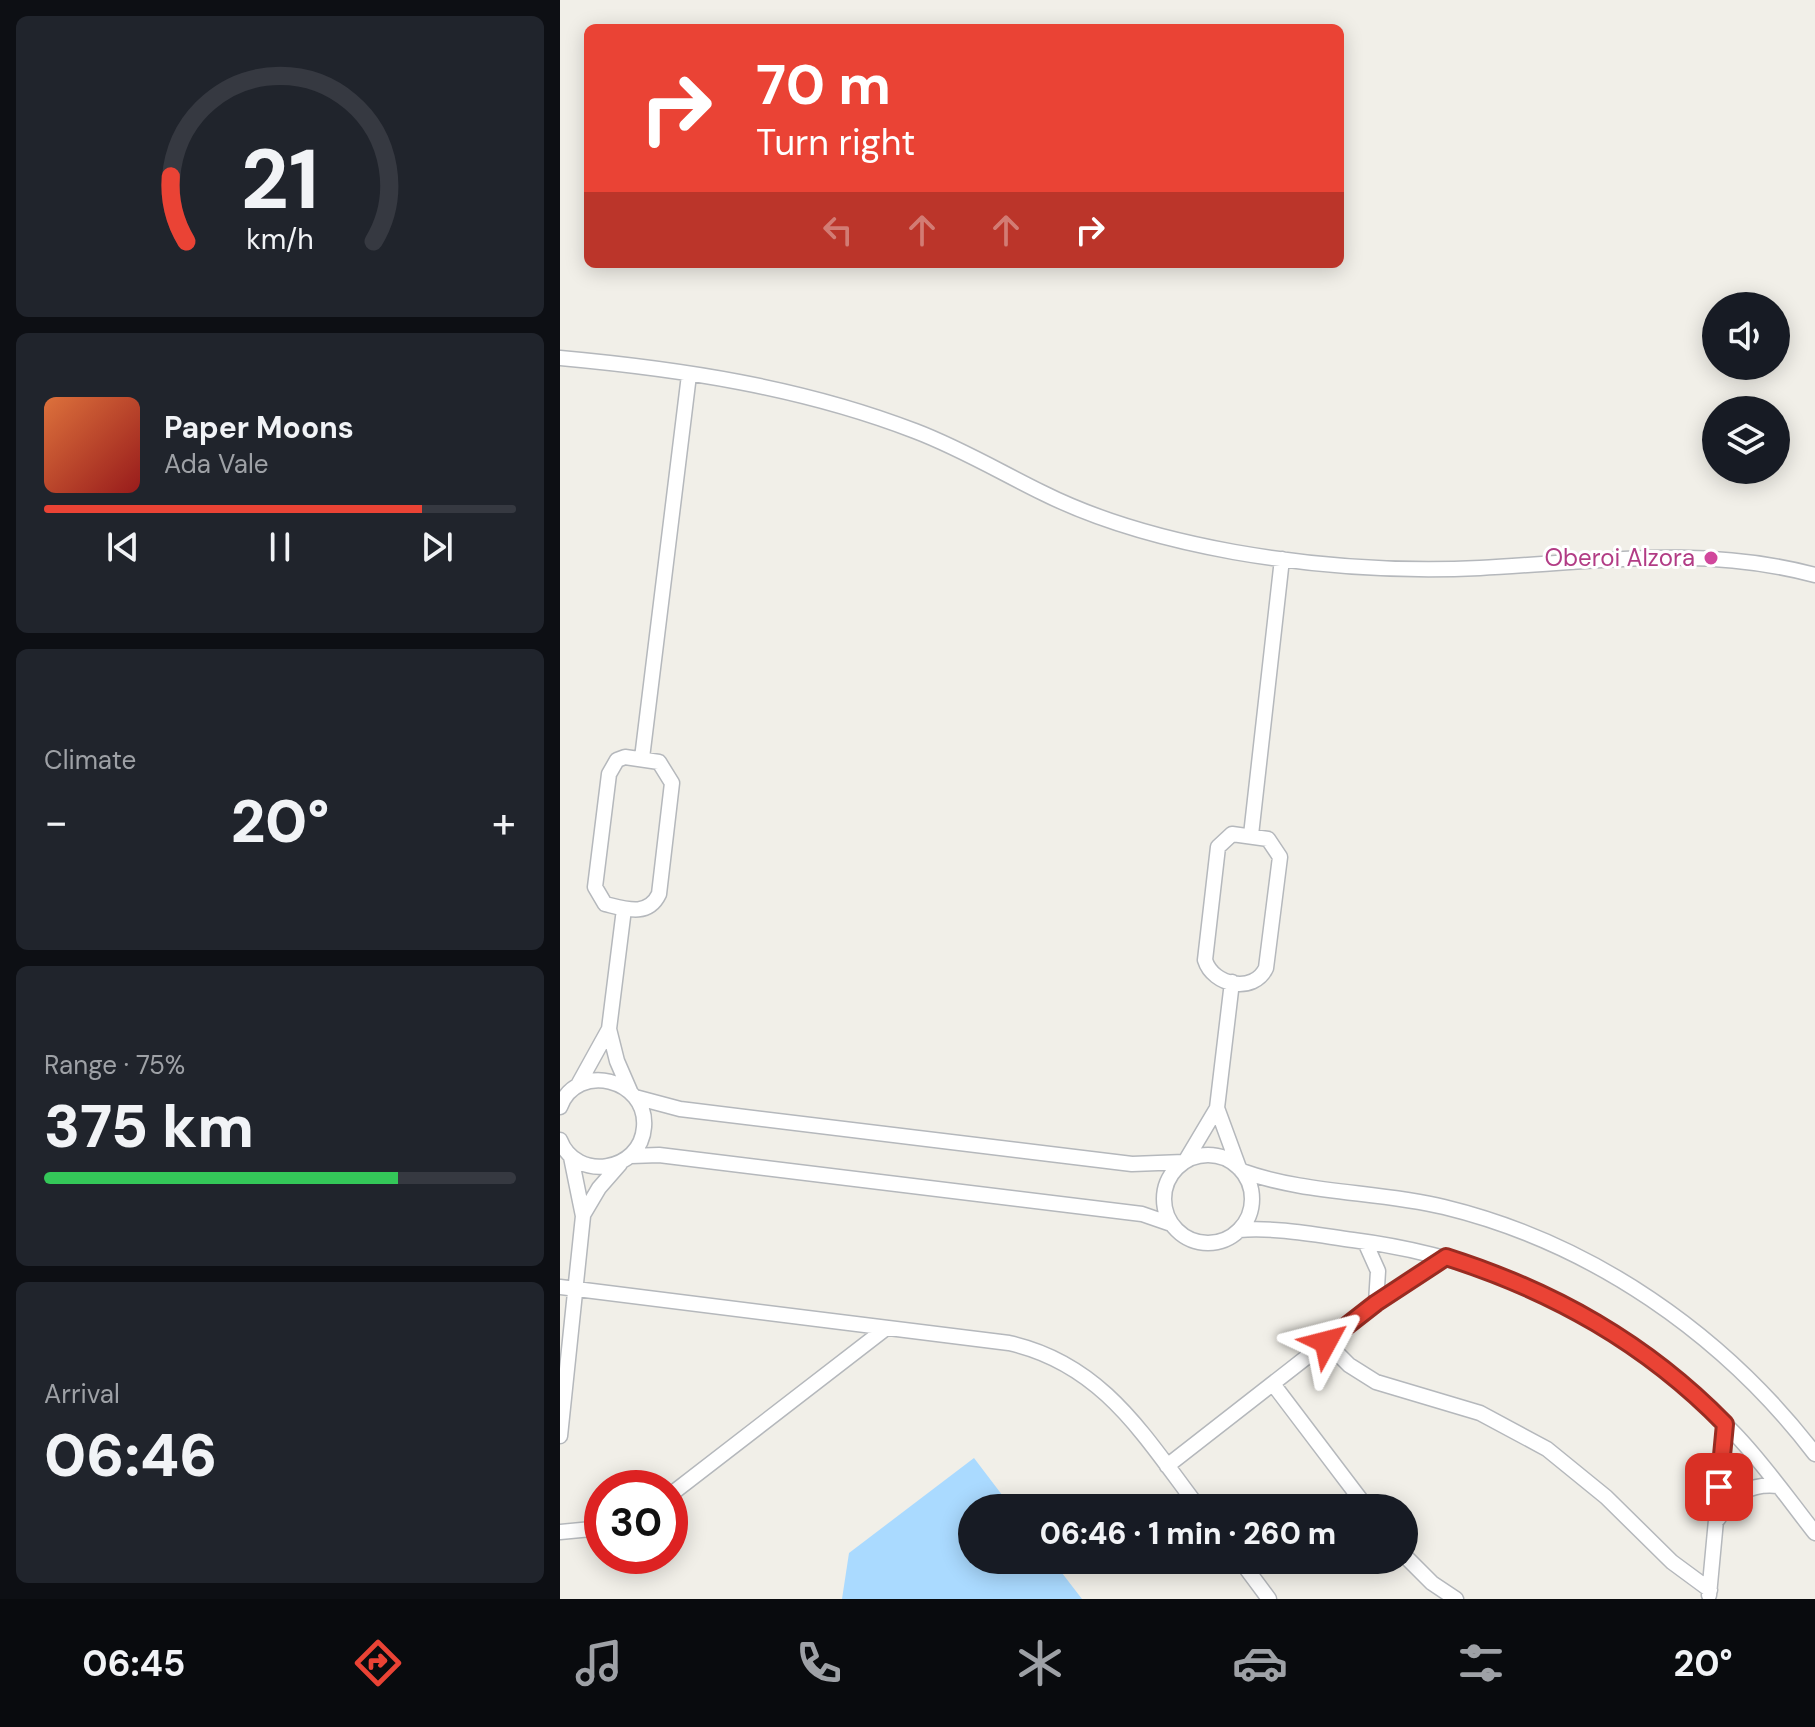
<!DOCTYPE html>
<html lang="en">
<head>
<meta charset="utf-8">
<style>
	body { margin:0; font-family:"DM Sans",sans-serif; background:#20242c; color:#f1f3f6; height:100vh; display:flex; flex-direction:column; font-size:30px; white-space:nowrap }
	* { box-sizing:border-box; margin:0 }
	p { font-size:26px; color:#9ea1a6 }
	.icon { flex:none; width:44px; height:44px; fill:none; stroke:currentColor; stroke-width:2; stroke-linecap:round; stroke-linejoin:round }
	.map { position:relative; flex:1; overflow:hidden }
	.drawer { display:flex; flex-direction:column; gap:16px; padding:16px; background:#0d0f14; width:560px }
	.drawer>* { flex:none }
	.guide { position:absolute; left:24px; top:24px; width:760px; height:244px; border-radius:12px; box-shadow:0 4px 20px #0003; background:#ea4335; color:#fff; overflow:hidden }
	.controls { position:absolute; left:1142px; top:292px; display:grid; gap:16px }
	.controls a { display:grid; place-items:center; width:88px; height:88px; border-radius:50%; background:#171b24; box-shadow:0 4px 20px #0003; font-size:40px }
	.speed { position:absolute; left:24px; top:1470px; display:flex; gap:16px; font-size:40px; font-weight:700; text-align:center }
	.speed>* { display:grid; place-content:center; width:104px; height:104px; border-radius:50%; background:#171b24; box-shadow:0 4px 20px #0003; line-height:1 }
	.speed .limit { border:12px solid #d22; background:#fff; color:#111 }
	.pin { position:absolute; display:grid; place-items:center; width:68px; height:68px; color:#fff; margin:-34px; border-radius:16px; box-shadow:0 4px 12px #0006 }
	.me { position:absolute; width:88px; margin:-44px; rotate:52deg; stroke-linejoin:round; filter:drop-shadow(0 0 6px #0008) }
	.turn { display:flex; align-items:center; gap:28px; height:168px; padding:0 40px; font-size:36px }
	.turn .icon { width:104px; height:104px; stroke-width:2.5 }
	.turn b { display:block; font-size:56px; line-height:68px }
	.lanes { display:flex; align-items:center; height:76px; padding:0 40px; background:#0003; justify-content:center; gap:40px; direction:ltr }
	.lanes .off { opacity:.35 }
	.big { font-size:60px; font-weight:800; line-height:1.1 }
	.drawer .tile { flex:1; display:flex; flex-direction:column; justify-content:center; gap:12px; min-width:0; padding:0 28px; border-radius:12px; background:#20242c }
	.drawer .dial { align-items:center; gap:0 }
	.dial svg { height:208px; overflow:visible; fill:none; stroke:#363941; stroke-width:7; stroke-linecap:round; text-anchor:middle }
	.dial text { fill:#f1f3f6; stroke:none }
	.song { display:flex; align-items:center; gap:24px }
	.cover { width:96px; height:96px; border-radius:12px; background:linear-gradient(135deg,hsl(20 70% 55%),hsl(0 70% 35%)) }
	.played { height:8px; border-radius:4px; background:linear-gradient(90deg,#ea4335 80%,#363941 80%) }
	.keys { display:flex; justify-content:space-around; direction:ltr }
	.heat { display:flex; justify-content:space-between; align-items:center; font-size:44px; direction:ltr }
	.charge { height:12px; border-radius:6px; background:linear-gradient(90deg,#34c759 75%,#363941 0) }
	.trip { position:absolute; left:398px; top:1494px; width:460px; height:80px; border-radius:40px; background:#171b24; box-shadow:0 4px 20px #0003; font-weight:800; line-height:80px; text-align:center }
	.dock { display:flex; height:128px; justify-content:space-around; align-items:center; background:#090b0e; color:#9ea1a6 }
	.dock .icon { width:56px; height:56px }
	.dock .current { color:#ea4335 }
	.dock b { font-size:36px; color:#f1f3f6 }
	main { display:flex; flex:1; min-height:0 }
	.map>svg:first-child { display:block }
	.water { fill:#aadaff }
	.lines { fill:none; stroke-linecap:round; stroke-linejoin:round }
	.minor-casing { stroke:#b5b8bc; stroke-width:17 }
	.minor { stroke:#fff; stroke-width:14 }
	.route-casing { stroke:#982c22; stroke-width:20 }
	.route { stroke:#ea4335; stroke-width:14 }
	.hotel-dot { fill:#d1479c; stroke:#fff; stroke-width:3 }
	.labels { text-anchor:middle; stroke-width:6; stroke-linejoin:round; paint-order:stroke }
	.hotel-label { font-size:24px; fill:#b23c85; stroke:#fff; text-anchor:end }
</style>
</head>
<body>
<main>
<section class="drawer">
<div class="tile dial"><svg viewBox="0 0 100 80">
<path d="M14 69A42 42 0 1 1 86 69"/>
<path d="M14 69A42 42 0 0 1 8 44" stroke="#ea4335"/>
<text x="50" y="56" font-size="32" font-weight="700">21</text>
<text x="50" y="72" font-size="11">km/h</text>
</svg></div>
<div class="tile">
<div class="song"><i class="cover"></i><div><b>Paper Moons</b><p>Ada Vale</p></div></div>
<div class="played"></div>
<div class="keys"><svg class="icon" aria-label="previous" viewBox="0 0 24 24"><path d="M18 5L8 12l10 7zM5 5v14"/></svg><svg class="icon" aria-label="pause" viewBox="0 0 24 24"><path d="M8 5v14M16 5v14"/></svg><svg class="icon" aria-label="next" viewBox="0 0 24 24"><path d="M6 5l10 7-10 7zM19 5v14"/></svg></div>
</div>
<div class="tile"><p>Climate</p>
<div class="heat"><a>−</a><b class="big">20°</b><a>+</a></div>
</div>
<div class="tile"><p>Range · 75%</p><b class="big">375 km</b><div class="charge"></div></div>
<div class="tile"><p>Arrival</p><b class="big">06:46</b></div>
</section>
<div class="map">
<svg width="1255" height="1599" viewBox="0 0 1255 1599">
	<rect width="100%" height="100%" fill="#f1efe8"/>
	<path class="water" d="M414 1458 452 1508H412V1560H492L522 1599H282L289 1553Z"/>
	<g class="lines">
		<g class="minor-casing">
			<path id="minor" d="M0 358C120 369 241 387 355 431 400 448 440 472 483 493 543 523 608 540 674 552 754 566 839 572 920 568 1034 562 1143 545 1255 575
				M65 757 99 762 112 783 99 894C88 917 66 909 45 904L35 887 49 774 57 760Z
				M82 758 129 375
				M672 834 708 839 720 857 706 968C694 994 653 986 645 960L658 847Z
				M691 835 722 559
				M49 1029 57 1061 70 1091
				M18 1085 49 1029 64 909
				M75 1097 120 1109 572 1164 624 1162
				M0 1107C17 1061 88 1079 84 1127 81 1172 16 1182 0 1140
				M657 1108 679 1168
				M604 1199a44 44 0 1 1 88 0a44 44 0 1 1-88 0Z
				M71 1156 99 1155 582 1214 611 1224
				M626 1160 657 1108 672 982
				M682 1171C746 1194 818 1191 884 1207 1032 1243 1163 1334 1255 1454
				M23 1215 39 1188 60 1164
				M679 1230C717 1227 756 1235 793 1240 942 1259 1072 1325 1175 1434 1204 1464 1229 1500 1255 1533
				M805 1242 818 1271 816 1303
				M0 1287 449 1343C543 1364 584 1436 639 1508
				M766 1342 789 1365 816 1382 920 1413 987 1449 1046 1497 1112 1562 1150 1590
				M713 1384 807 1508
				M0 1436 23 1216 11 1157
				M607 1466 816 1303 886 1257
				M110 1495 325 1329
				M1158 1519C1173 1495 1189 1483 1218 1486
				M0 1532 42 1528
				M844 1555 872 1583 896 1599
				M680 1560 709 1599
				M1149 1595 1165 1424"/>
		</g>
		<use href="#minor" class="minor"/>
	</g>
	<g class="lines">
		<g class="route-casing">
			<path id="route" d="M766 1342 816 1303 886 1257C993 1291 1086 1343 1165 1424L1159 1487"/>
		</g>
		<use href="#route" class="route"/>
	</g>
	<circle class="hotel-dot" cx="1151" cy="558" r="8"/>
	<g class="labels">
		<g class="hotel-label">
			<text x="1135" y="566">Oberoi Alzora</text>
		</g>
	</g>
</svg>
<div class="controls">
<a><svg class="icon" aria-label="sound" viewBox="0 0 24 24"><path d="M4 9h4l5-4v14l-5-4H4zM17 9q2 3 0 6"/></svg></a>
<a><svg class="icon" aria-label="layers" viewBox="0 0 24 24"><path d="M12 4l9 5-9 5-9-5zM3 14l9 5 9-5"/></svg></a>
</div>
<div class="speed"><div class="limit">30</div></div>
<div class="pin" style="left:1159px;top:1487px;background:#d93025"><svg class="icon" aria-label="arrive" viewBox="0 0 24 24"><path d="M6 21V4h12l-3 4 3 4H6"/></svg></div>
<svg class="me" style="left:766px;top:1342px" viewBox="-20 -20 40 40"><path d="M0-17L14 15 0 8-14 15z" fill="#ea4335" stroke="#fff" stroke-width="4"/></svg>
<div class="trip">06:46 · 1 min · 260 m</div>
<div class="guide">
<div class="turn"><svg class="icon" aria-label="right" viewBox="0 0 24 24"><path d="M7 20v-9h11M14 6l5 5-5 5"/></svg><div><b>70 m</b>Turn right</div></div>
<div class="lanes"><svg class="icon off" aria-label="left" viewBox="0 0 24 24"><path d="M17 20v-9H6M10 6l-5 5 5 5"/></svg><svg class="icon off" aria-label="ahead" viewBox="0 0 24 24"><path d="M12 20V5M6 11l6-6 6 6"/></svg><svg class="icon off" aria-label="ahead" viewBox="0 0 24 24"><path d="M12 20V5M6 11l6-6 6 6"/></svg><svg class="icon" aria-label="right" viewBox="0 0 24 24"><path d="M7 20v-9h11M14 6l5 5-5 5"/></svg></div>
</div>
</div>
</main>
<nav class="dock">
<b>06:45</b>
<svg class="icon current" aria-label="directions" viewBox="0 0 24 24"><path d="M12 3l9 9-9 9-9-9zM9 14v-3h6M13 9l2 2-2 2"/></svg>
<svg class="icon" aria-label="music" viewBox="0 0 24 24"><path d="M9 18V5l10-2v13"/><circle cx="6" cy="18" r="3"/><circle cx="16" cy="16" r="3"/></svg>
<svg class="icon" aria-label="phone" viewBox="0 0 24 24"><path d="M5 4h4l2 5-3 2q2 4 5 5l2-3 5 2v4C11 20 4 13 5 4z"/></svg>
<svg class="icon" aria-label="climate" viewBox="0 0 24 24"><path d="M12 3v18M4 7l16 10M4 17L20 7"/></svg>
<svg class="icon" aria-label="car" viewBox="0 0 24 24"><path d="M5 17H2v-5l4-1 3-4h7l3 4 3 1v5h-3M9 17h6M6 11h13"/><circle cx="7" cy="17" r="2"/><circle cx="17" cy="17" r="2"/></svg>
<svg class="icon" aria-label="filters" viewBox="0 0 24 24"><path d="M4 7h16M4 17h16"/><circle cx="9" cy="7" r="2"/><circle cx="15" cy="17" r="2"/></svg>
<b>20°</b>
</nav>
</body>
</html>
